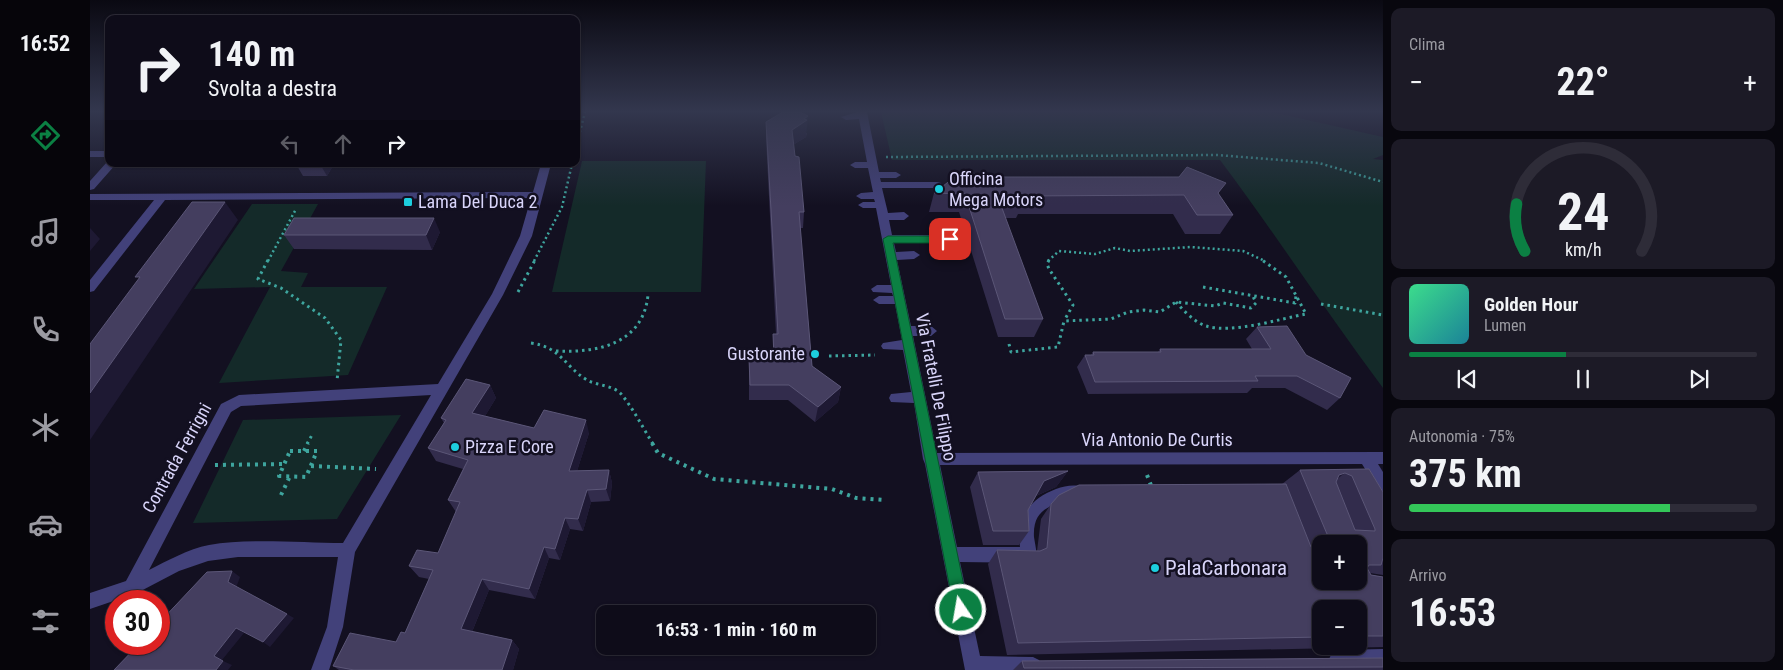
<!DOCTYPE html>
<html lang="it">
<head>
<meta charset="utf-8">
<style>
	body { margin:0; font-family:"Roboto Condensed",sans-serif; background:#1c1a26; color:#f1f3f6; height:100vh; display:flex; flex-direction:column; font-size:19px; white-space:nowrap }
	* { box-sizing:border-box; margin:0 }
	p { font-size:16px; color:#9b9ba2 }
	.icon { flex:none; width:28px; height:28px; fill:none; stroke:currentColor; stroke-width:2; stroke-linecap:round; stroke-linejoin:round }
	.map { position:relative; flex:1; overflow:hidden }
	.details { display:flex; flex-direction:column; gap:8px; padding:8px; background:#08070e; width:400px }
	.details>* { flex:none }
	.hud { position:absolute; left:15px; top:15px; width:475px; height:152px; border-radius:10px; box-shadow:0 1px 4px #0004,0 0 0 1px #2e2c38; background:#0e0c19; color:#f1f3f6; overflow:hidden }
	.controls { position:absolute; left:1222px; top:535px; display:grid; gap:10px }
	.controls a { display:grid; place-items:center; width:55px; height:55px; border-radius:10px; background:#0e0c19; box-shadow:0 1px 4px #0004,0 0 0 1px #2e2c38; font-size:25px }
	.speed { position:absolute; left:15px; top:590px; display:flex; gap:10px; font-size:25px; font-weight:700; text-align:center }
	.speed>* { display:grid; place-content:center; width:65px; height:65px; border-radius:50%; background:#0e0c19; box-shadow:0 1px 4px #0004,0 0 0 1px #2e2c38; line-height:1 }
	.speed .limit { border:8px solid #d22; background:#fff; color:#111 }
	.pin { position:absolute; display:grid; place-items:center; width:42px; height:42px; color:#fff; margin:-21px; border-radius:10px; box-shadow:0 2px 8px #0006 }
	.me { position:absolute; width:55px; margin:-28px; rotate:348deg; stroke-linejoin:round; filter:drop-shadow(0 0 4px #0008) }
	.turn { display:flex; align-items:center; gap:18px; height:105px; padding:0 20px; font-size:22px }
	.turn .icon { width:65px; height:65px; stroke-width:2.5 }
	.turn b { display:block; font-size:35px; line-height:42px }
	.lanes { display:flex; align-items:center; height:48px; padding:0 20px; background:#0003; justify-content:center; gap:25px; direction:ltr }
	.lanes .off { opacity:.35 }
	.big { font-size:38px; font-weight:700; line-height:1.1 }
	.details .widget { flex:1; display:flex; flex-direction:column; justify-content:center; gap:8px; min-width:0; padding:0 18px; border-radius:10px; background:#1c1a26 }
	.details .dial { align-items:center; gap:0 }
	.dial svg { height:130px; overflow:visible; fill:none; stroke:#2e2c38; stroke-width:7; stroke-linecap:round; text-anchor:middle }
	.dial text { fill:#f1f3f6; stroke:none }
	.song { display:flex; align-items:center; gap:15px }
	.cover { width:60px; height:60px; border-radius:8px; background:linear-gradient(135deg,hsl(150 70% 55%),hsl(190 70% 35%)) }
	.played { height:5px; border-radius:2px; background:linear-gradient(90deg,#0b8043 45%,#2e2c38 45%) }
	.keys { display:flex; justify-content:space-around; direction:ltr }
	.heat { display:flex; justify-content:space-between; align-items:center; font-size:28px; direction:ltr }
	.charge { height:8px; border-radius:4px; background:linear-gradient(90deg,#34c759 75%,#2e2c38 0) }
	.trip { position:absolute; left:506px; top:605px; width:280px; height:50px; border-radius:10px; background:#0e0c19; box-shadow:0 1px 4px #0004,0 0 0 1px #2e2c38; font-weight:700; line-height:50px; text-align:center }
	main { display:flex; flex:1; min-height:0 }
	.dock { display:flex; flex-direction:column; width:90px; justify-content:space-around; align-items:center; background:#06050a; color:#9b9ba2 }
	.dock .icon { width:35px; height:35px }
	.dock .on { color:#0b8043 }
	.dock b { font-size:22px; color:#f1f3f6 }
	.map>svg:first-child { display:block }
	.green { fill:#142a29 }
	.lines { fill:none; stroke-linecap:round; stroke-linejoin:round }
	.path-far2 { stroke:#3ea59e; stroke-width:2.5; stroke-dasharray:2 3; stroke-linecap:butt }
	.path-far1 { stroke:#3ea59e; stroke-width:3; stroke-dasharray:2.5 4; stroke-linecap:butt }
	.path { stroke:#3ea59e; stroke-width:4; stroke-dasharray:3 5; stroke-linecap:butt }
	.minor { fill:#42417a; fill-rule:evenodd }
	.wall { fill:#322c4c; fill-rule:evenodd }
	.shaded-wall { fill:#1e1933 }
	.building { fill:#443e5f; stroke:#5b5677; fill-rule:evenodd }
	.route { fill:#0b8043; stroke:#07532c }
	.poi-dot { fill:#1dcede; stroke:#131021; stroke-width:2 }
	.labels { text-anchor:middle; stroke-width:5; stroke-linejoin:round; paint-order:stroke }
	.poi-label { font-size:18px; fill:#d9d5fa; stroke:#131021; text-anchor:start }
	.street-label { font-size:18px; fill:#d9d5fa; stroke:#131021 }
	.near-poi-label { font-size:21px; fill:#d9d5fa; stroke:#131021; text-anchor:start }
</style>
</head>
<body>
<main>
<nav class="dock">
<b>16:52</b>
<svg class="icon on" aria-label="directions" viewBox="0 0 24 24"><path d="M12 3l9 9-9 9-9-9zM9 14v-3h6M13 9l2 2-2 2"/></svg>
<svg class="icon" aria-label="music" viewBox="0 0 24 24"><path d="M9 18V5l10-2v13"/><circle cx="6" cy="18" r="3"/><circle cx="16" cy="16" r="3"/></svg>
<svg class="icon" aria-label="phone" viewBox="0 0 24 24"><path d="M5 4h4l2 5-3 2q2 4 5 5l2-3 5 2v4C11 20 4 13 5 4z"/></svg>
<svg class="icon" aria-label="climate" viewBox="0 0 24 24"><path d="M12 3v18M4 7l16 10M4 17L20 7"/></svg>
<svg class="icon" aria-label="car" viewBox="0 0 24 24"><path d="M5 17H2v-5l4-1 3-4h7l3 4 3 1v5h-3M9 17h6M6 11h13"/><circle cx="7" cy="17" r="2"/><circle cx="17" cy="17" r="2"/></svg>
<svg class="icon" aria-label="filters" viewBox="0 0 24 24"><path d="M4 7h16M4 17h16"/><circle cx="9" cy="7" r="2"/><circle cx="15" cy="17" r="2"/></svg>
</nav>
<div class="map">
<svg width="1293" height="670" viewBox="0 0 1293 670">
	<rect width="100%" height="100%" fill="#131021"/>
	<path class="green" d="M791 112H1182L1293 137V155L1283 159 1293 160V388C1237 313 1186 235 1130 160H802Z
		M492 161H616L611 292H462Z
		M162 204H228L191 271 218 273 211 287H297L258 375 129 383 180 287 104 289Z
		M311 415 247 519 103 523 153 420Z"/>
	<g class="lines">
		<path class="path-far2" d="M486 147 495 112
			M796 157 1127 155 1229 163 1293 182
			M178 261 206 209
			M444 261 472 207 482 164
			M958 261 969 251 1005 254 1025 248 1040 251 1101 247 1153 251 1175 261"/>
		<path class="path-far1" d="M178 260 168 279 191 288 235 318 251 340 247 381
			M959 260 957 264 959 269 983 305 974 321
			M1113 287 1205 303 1206 296
			M428 292 445 260
			M1086 302C1094 311 1104 322 1116 326 1142 334 1189 319 1216 314L1196 277 1172 260
			M1231 304 1293 315
			M441 343C471 347 475 367 497 380 508 386 524 385 532 395 544 410 553 428 563 444
			M919 344 921 352 968 347 974 321 1021 319 1038 312 1054 310 1070 312 1086 302 1125 306 1133 303 1161 308 1166 303 1162 294
			M466 351C508 353 553 344 558 295
			M739 356 785 355
			M217 444 222 435"/>
		<path class="path" d="M562 443 568 453 624 479 742 489 766 498 794 500
			M200 451H227L216 477 189 476Z
			M214 451 218 443
			M125 465 194 464
			M221 466 286 469
			M1057 475 1062 488
			M191 495 200 476"/>
		<path class="minor" d="M767 112H777L789 172H806L811 175 806 178H790L791 182H847L851 183 854 190 849 193 845 192 843 188H792L798 213 814 212 819 216 814 220H799L802 235H860L866 239 860 243H804L806 252 824 251 830 255 824 259 807 260 821 326H841L847 331 841 336H823L847 453 1293 452V464H1288L1293 472V492L1288 490 1272 464 850 465 867 547H930C926 519 939 499 966 489 975 486 984 484 993 487L995 492 993 497C971 505 942 502 944 537 945 545 948 553 945 560L939 563 870 562 890 656 943 657 949 660 952 666 950 670H875L835 464 833 459 824 403 801 402 799 398 801 394 821 392 813 350 793 349 791 346 793 343 812 340 805 304H789L783 300 789 296H803L802 293 783 292 781 289 787 285H801L786 208H773L768 205 773 202H785L784 199H771L766 196 771 193 783 192 778 168H765L760 165 765 162H777L769 119 756 120 751 117Z
			M0 151H19V157H0Z
			M17 162 26 164 4 189 0 190V181Z
			M451 164H461L442 236 413 295 265 552 253 627 239 670H221L237 627 248 557H148L118 561 89 571 47 593 0 609V593L36 581 131 404 149 395 348 384 402 294 430 236 441 198 75 200 4 291 0 292V280L64 200H0V194L443 192ZM341 395 253 543C212 543 158 538 119 545 98 549 77 561 59 570L141 412 151 406Z
			M1293 649V667L1248 668 1242 665 1239 659 1242 653 1248 650Z"/>
	</g>
	<path class="wall" d="M676 122 717 133 716 137 703 145 705 156 714 212 713 228H710L722 366 751 387 748 402 725 422 698 400H659V358H683V334H686L676 138Z
		M206 164H244L237 176H213Z
		M891 177 1128 194 1143 215 1130 234H1095L1083 214H928L926 218H915L953 319 944 337H908L869 212H839L844 193Z
		M350 232 342 250 204 249 194 235Z
		M1167 327 1216 355 1250 398 1237 410 1195 388H1162L1157 393 998 394 987 367 995 355H1001L1003 352H1068L1070 349H1162L1156 339Z
		M400 385 406 398 395 416 444 428 499 433 487 471 519 470 522 483 520 501 501 502 493 531 480 529 470 560 459 558 445 599 399 590 382 632 422 640 429 649 423 670H249L243 666 306 642 315 633 339 579 329 577 319 566 348 553 366 512 358 500 373 469 346 461 338 448 354 423 351 418Z
		M1279 469 1293 492V575L1280 573 1281 575 1293 577V647L917 655 898 564 907 550 947 551 951 519 961 504 1192 484 1210 470ZM1231 544H1269V581H1231ZM1231 609H1269V646H1231Z
		M978 471 966 487 946 496 938 510 939 531 929 545H893L880 487 888 472Z
		M1293 658V670H923L932 661Z"/>
	<path class="shaded-wall" d="M718 116 716 137 701 146 702 130Z
		M230 164H244L237 176Z
		M135 202 148 220 0 440V393Z
		M344 218 350 232 342 250 336 235Z
		M0 228 10 239 0 251Z
		M400 385 406 398 389 426 382 413Z
		M751 387 748 402 725 422 728 407Z
		M496 420 499 433 483 484 479 471Z
		M519 470 522 483 520 501 516 489Z
		M978 471 966 487 943 497 954 481Z
		M1255 473 1235 488 1249 475Z
		M497 490 501 502 493 531 488 519Z
		M475 518 480 529 470 560 465 549Z
		M454 547 459 558 445 599 439 589Z
		M142 571 150 577 146 588 138 582Z
		M392 579 399 590 379 639 371 629Z
		M197 614 204 618 180 647 173 642Z
		M146 628 154 633 132 660 124 656Z
		M422 640 429 649 423 670H412Z
		M133 661 142 665 138 670H126Z"/>
	<path class="building" d="M693 112H710L718 116 714 119 717 120 702 130 705 156 709 157 714 212H709L722 366 751 387 728 407 699 385H660L659 358H684L683 334H688L676 122Z
		M1097 167 1136 183 1128 193 1143 215H1107L1094 195 932 196 933 200H909L953 319H915L875 194 844 193 875 169 891 177H1089Z
		M102 202H135L0 393V344L50 277H45Z
		M204 218H344L336 235H194Z
		M1197 326 1216 355 1261 378 1250 398 1207 376H1165L1168 381 1005 382 995 355H1004L1003 352H1071L1070 349H1181L1167 327Z
		M376 379 400 385 382 413 444 428 454 410 496 420 479 471 519 470 516 489 497 490 488 519 475 518 465 549 454 547 439 589 392 579 371 629 422 640 412 670H264L243 666 260 633 306 642 311 632 315 633 343 570 319 566 327 550 348 553 370 502 358 500 378 460 338 448 356 420 351 418Z
		M1279 469 1293 492V558L1291 565H1279L1277 568 1281 575 1293 577V636H1269V609H1231V637L928 643 907 550 950 551 957 548 961 504 969 495 989 485 1196 484 1221 547 1231 551V581H1269V544H1255L1237 534 1210 470ZM1255 473 1262 476 1285 529V531L1265 530 1246 482 1249 475Z
		M978 471 954 481 938 510 939 531H903L888 472Z
		M142 571 138 582 197 614 173 642 146 628 124 656 133 661 126 670H24L49 644H69V623L117 572Z
		M1293 658V667L934 668 932 661Z"/>
	<linearGradient id="sky" x2="0" y2="1"><stop stop-color="#0a0912"/><stop offset="0.54" stop-color="#33374e"/><stop offset="1" stop-color="#33374e" stop-opacity="0"/></linearGradient>
	<rect width="1293" height="206" fill="url(#sky)"/>
	<path class="route" d="M798 236H860L865 239 860 243H803L879 610 876 615 871 617 866 615 864 610 793 239Z"/>
	<g class="poi-dot">
		<circle cx="849" cy="189" r="5"/>
		<rect x="313" y="197" width="10" height="10" rx="2.5"/>
		<circle cx="725" cy="354" r="5"/>
		<circle cx="365" cy="447" r="5"/>
		<circle cx="1065" cy="568" r="5"/>
	</g>
	<g class="labels">
		<g class="poi-label">
			<text x="859" y="185">Officina<tspan x="859" dy="21">Mega Motors</tspan></text>
			<text x="328" y="208">Lama Del Duca 2</text>
			<text x="715" y="360" text-anchor="end">Gustorante</text>
			<text x="375" y="453">Pizza E Core</text>
		</g>
		<g class="street-label">
			<text transform="translate(846 387) rotate(79)" y="6">Via Fratelli De Filippo</text>
			<text x="1067" y="446">Via Antonio De Curtis</text>
			<text transform="translate(87 458) rotate(-61)" y="6">Contrada Ferrigni</text>
		</g>
		<g class="near-poi-label">
			<text x="1075" y="575">PalaCarbonara</text>
		</g>
	</g>
</svg>
<div class="controls">
<a>+</a>
<a>−</a>
</div>
<div class="speed"><div class="limit">30</div></div>
<div class="pin" style="left:860px;top:239px;background:#d93025"><svg class="icon" aria-label="arrive" viewBox="0 0 24 24"><path d="M6 21V4h12l-3 4 3 4H6"/></svg></div>
<svg class="me" style="left:871px;top:610px" viewBox="-20 -20 40 40"><circle r="17" fill="#0b8043" stroke="#fff" stroke-width="3"/><path d="M0-11L8 9 0 5-8 9z" fill="#fff"/></svg>
<div class="trip">16:53 · 1 min · 160 m</div>
<div class="hud">
<div class="turn"><svg class="icon" aria-label="right" viewBox="0 0 24 24"><path d="M7 20v-9h11M14 6l5 5-5 5"/></svg><div><b>140 m</b>Svolta a destra</div></div>
<div class="lanes"><svg class="icon off" aria-label="left" viewBox="0 0 24 24"><path d="M17 20v-9H6M10 6l-5 5 5 5"/></svg><svg class="icon off" aria-label="ahead" viewBox="0 0 24 24"><path d="M12 20V5M6 11l6-6 6 6"/></svg><svg class="icon" aria-label="right" viewBox="0 0 24 24"><path d="M7 20v-9h11M14 6l5 5-5 5"/></svg></div>
</div>
</div>
<section class="details">
<div class="widget"><p>Clima</p>
<div class="heat"><a>−</a><b class="big">22°</b><a>+</a></div>
</div>
<div class="widget dial"><svg viewBox="0 0 100 80">
<path d="M14 69A42 42 0 1 1 86 69"/>
<path d="M14 69A42 42 0 0 1 9 40" stroke="#0b8043"/>
<text x="50" y="56" font-size="32" font-weight="700">24</text>
<text x="50" y="72" font-size="11">km/h</text>
</svg></div>
<div class="widget">
<div class="song"><i class="cover"></i><div><b>Golden Hour</b><p>Lumen</p></div></div>
<div class="played"></div>
<div class="keys"><svg class="icon" aria-label="previous" viewBox="0 0 24 24"><path d="M18 5L8 12l10 7zM5 5v14"/></svg><svg class="icon" aria-label="pause" viewBox="0 0 24 24"><path d="M8 5v14M16 5v14"/></svg><svg class="icon" aria-label="next" viewBox="0 0 24 24"><path d="M6 5l10 7-10 7zM19 5v14"/></svg></div>
</div>
<div class="widget"><p>Autonomia · 75%</p><b class="big">375 km</b><div class="charge"></div></div>
<div class="widget"><p>Arrivo</p><b class="big">16:53</b></div>
</section>
</main>
</body>
</html>
